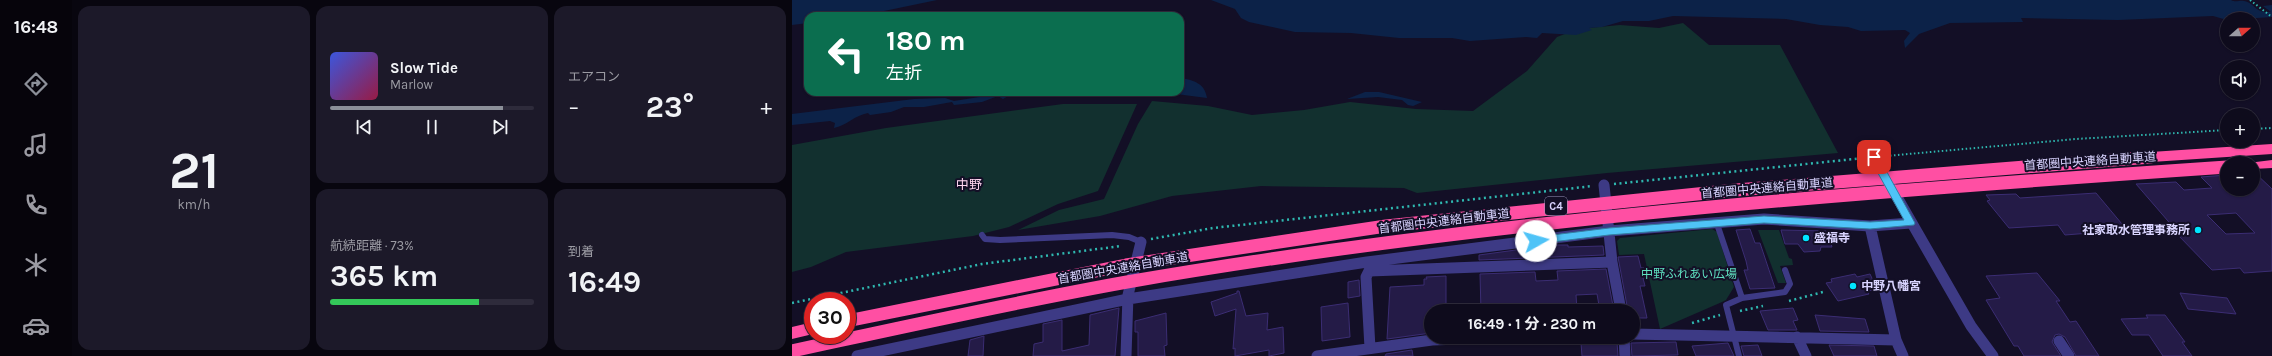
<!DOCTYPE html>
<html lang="ja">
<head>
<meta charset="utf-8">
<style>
	body { margin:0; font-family:Karla,"Noto Sans JP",sans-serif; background:#1c1929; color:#f1f3f6; height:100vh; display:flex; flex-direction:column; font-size:15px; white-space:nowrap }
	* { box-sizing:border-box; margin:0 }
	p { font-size:13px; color:#9b9ba3 }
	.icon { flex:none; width:22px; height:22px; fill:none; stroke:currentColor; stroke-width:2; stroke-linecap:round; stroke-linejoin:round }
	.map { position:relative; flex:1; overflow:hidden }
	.side { display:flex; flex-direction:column; gap:6px; padding:6px; background:#08060f; width:720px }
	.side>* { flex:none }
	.hud { position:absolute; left:12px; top:12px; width:380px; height:84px; border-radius:12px; box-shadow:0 1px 3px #0004,0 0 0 1px #2e2b3b; background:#0b6e4f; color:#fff; overflow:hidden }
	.needle { width:26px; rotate:69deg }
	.fabs { position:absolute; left:1428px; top:12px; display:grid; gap:8px }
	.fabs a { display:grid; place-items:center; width:40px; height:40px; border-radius:50%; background:#0e0b1c; box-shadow:0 1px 3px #0004,0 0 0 1px #2e2b3b; font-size:20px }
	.speed { position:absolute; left:12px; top:292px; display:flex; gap:8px; font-size:20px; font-weight:700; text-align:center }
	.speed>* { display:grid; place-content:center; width:52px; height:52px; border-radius:50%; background:#0e0b1c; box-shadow:0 1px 3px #0004,0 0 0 1px #2e2b3b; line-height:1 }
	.speed .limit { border:6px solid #d22; background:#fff; color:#111 }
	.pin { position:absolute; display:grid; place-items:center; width:34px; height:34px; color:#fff; margin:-17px; border-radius:8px; box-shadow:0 2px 6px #0006 }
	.me { position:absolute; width:44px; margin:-22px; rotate:83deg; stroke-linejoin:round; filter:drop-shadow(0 0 3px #0008) }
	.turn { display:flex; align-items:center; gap:14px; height:84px; padding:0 16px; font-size:18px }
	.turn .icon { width:52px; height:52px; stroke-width:2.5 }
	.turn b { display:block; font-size:28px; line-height:34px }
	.big { font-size:30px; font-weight:700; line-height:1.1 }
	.side .widget { flex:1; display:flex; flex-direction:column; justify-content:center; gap:6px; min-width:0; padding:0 14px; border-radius:12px; background:#1c1929 }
	.side .dial { align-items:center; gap:0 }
	.dial b { font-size:52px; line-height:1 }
	.song { display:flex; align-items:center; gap:12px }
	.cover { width:48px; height:48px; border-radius:6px; background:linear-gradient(135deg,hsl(230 70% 55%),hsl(340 70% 35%)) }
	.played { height:4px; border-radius:2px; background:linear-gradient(90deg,#8c9099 85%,#2e2b3b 85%) }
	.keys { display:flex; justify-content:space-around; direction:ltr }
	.heat { display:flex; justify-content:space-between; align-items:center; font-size:22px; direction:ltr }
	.charge { height:6px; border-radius:3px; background:linear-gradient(90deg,#34c759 73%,#2e2b3b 0) }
	.side .tiles { flex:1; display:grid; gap:6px; grid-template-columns:repeat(3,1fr) }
	.widget:first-child { grid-row:span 2 }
	.trip { position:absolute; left:632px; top:304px; width:216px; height:40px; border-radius:20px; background:#0e0b1c; box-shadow:0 1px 3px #0004,0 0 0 1px #2e2b3b; font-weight:700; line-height:40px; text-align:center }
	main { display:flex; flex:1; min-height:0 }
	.menu { display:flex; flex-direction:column; width:72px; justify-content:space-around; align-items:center; background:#06040b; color:#9b9ba3 }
	.menu .icon { width:28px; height:28px }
	.menu .active { color:#8c9099 }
	.menu b { font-size:18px; color:#f1f3f6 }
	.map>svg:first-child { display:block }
	.green { fill:#12302f }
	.water { fill:#0c2248 }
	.building { fill:#241b47; stroke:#3b2d73; fill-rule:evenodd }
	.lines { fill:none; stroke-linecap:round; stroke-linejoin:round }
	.path-far1 { stroke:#2fb8b0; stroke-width:2; stroke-dasharray:1.5 2.5; stroke-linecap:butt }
	.path { stroke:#2fb8b0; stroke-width:2.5; stroke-dasharray:2 3.5; stroke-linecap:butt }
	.service { stroke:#3d3a85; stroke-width:6 }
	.minor { stroke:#3d3a85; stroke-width:11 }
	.motorway { fill:#ff4fa3; fill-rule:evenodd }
	.motorway-bridge-far1 { stroke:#ff4fa3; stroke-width:10 }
	.motorway-bridge { stroke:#ff4fa3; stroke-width:13 }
	.route { fill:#4fc3f7; stroke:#337fa1 }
	.poi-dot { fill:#00e5ff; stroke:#130f26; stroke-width:1.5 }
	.labels { text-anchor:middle; stroke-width:4; stroke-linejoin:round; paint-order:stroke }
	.shield { fill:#130f26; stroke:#9e99be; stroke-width:1 }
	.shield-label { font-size:11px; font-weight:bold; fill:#d9d4ff }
	.street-label { font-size:12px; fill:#d9d4ff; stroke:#130f26 }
	.poi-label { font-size:12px; font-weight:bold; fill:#d9d4ff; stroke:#130f26; text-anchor:start }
	.park-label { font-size:12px; fill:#5fe0c0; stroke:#130f26 }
	.neighbourhood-label { font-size:13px; fill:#ffd6f0; stroke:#130f26 }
</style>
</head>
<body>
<main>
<nav class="menu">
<b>16:48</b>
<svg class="icon active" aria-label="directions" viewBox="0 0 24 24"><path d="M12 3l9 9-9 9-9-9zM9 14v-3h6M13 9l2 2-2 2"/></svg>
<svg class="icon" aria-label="music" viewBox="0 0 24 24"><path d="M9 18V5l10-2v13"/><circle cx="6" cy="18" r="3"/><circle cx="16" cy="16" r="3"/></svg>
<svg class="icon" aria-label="phone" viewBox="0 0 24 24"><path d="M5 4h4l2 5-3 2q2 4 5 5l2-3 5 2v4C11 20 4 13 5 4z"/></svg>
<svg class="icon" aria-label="climate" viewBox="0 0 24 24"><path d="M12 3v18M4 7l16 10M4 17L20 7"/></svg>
<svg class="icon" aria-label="car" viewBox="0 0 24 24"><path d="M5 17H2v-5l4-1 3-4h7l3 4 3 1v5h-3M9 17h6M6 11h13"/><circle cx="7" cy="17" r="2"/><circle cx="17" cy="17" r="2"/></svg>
</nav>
<section class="side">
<div class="tiles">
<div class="widget dial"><b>21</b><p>km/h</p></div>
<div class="widget">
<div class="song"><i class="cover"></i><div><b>Slow Tide</b><p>Marlow</p></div></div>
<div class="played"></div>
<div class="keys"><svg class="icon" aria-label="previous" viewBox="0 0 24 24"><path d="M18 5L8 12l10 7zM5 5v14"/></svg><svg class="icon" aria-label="pause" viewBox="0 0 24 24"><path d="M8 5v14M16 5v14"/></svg><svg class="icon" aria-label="next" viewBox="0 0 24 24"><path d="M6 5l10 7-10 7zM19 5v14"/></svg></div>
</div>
<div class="widget"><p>エアコン</p>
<div class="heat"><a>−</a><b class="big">23°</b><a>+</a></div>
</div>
<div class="widget"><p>航続距離 · 73%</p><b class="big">365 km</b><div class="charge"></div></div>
<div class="widget"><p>到着</p><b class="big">16:49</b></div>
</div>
</section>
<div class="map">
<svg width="1480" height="356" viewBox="0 0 1480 356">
	<rect width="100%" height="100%" fill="#130f26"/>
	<path class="green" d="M891 23 917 45H988L1046 153 815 173 625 193 612 188 469 186 380 196 308 216 226 230 267 210 312 199 346 124 360 101 416 106 460 115 512 110 558 102 624 109 681 111 735 71 765 37 786 29 828 25 867 28Z
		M271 104H345L306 191 266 204 217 227 181 236 54 252 19 267 0 272V145L94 128Z
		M920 229 925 232 942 287 934 300 930 302 868 329 852 254 827 255 825 241 828 238Z
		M966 230H987L997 258 1000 259 1001 265 988 266 994 283H986Z"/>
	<path class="water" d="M0 0H145L68 16H16V23L0 25Z
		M419 0H1439C1444 3 1447 0 1452 1 1465 4 1461 13 1479 12L1471 6 1480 5V17L1435 20 1421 16 1326 20 1229 18 1231 22 1158 23 1127 34 1113 48 1112 41 1118 33 1113 30 1069 31 1056 27 1028 25 994 19 881 16 857 21H831L810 27 797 28 800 30 784 35 750 33 745 38 734 37 678 41 660 38H607L559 33 503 32 457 22 449 18 443 9Z
		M388 78C401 80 413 83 415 98L369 92H335H388Z
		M219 92H263C247 96 226 89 211 99L206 96 190 102 162 105 160 102 132 107H112L99 112 78 115 76 113C63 115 54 126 42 128L43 123 38 121 0 125V114L122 99 153 98 162 101Z
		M573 92H587L630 102 621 106 616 105 610 100 586 97 555 99Z"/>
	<path class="building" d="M1461 171 1480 189V271L1452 273 1448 268 1420 270 1384 233 1376 221 1344 184 1384 182 1392 190 1420 188 1409 177 1435 175V189H1461ZM1444 213 1463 233 1434 234 1415 215Z
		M1304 193 1335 230 1273 235 1266 225 1217 228 1195 201 1198 200 1194 195 1224 194 1228 198Z
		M958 229 963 243H968L983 288 958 289 952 270H956L954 261 944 230Z
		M989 230 1034 231 1040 247H1029L1028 251 1012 252 1006 244H993Z
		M761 245H776V247L811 246 812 255 687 260V255Z
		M846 256 849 268H852L854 278H851L853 286H848L855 318H841V311H836L826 257Z
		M814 269 822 311H808L805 294 784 295 785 311H689L688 274 743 272 744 281 766 280 765 271Z
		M1245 273 1268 301H1264L1278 322 1284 321 1307 356H1284L1273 337 1267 334 1263 335 1260 342 1269 356H1232L1226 346H1222L1194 300 1208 298 1194 276Z
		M1063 274 1065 277 1078 274 1085 289 1075 291 1077 294 1046 301 1034 283 1040 282 1039 279Z
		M654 276V311H639V333L595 339 598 287 632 285V279H635L634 277Z
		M567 280 568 296 556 298V282Z
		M445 291H447L454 316 476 313 475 330 491 327 492 353 477 356V350L443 356V348L441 349 444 309 423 316 419 302 445 293Z
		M1388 293 1435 298 1444 314 1396 309Z
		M556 303 558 337 530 341 529 307Z
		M327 308 323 356H241L242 344 251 342V324L270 320V351L297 345 298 315Z
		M1001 308 1006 320 1001 321 1005 330H976L968 311Z
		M374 313 375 345 372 346 373 356H346V332H343V321Z
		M1023 315 1073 319 1077 332 1028 331Z
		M1354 315H1373L1393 342H1390L1400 356H1371L1357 335H1340L1329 319 1356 318Z
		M192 336 191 356H176L178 340Z
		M825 342 826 356H790L789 343Z
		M884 342 886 355 840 356 839 343Z
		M936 343 942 356H904L900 346Z
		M966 345 970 356H952L949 346Z
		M1037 345 1082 346 1085 356H1042Z
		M620 350 621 356H593L594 354Z"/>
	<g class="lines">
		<path class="path-far1" d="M1458 0 1480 17
			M1461 129 1480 128
			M1094 156 1284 139 1435 130"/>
		<path class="path" d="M822 184 1072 158
			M359 239 421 228 801 186
			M997 301 1031 292
			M0 303 190 264 329 246
			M948 311 971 306
			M900 323 928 315"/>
		<path class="service" d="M925 224 950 298
			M190 235 193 239 208 240 320 235 337 237 349 242
			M947 356 934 305 950 298 993 292 998 284 993 270"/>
		<path class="minor" d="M1082 157 1179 326 1201 356
			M812 185 820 262 829 311
			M1078 226 1104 340 1111 356
			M841 334 1104 340
			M832 337 833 356
			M1005 337 1014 356
			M1267 341 1277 356
			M578 348 574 277 577 271 820 262
			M65 356 336 299 575 262 817 231 972 219 1078 226 1119 223
			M334 356 336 295 349 242
			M525 356 640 340 723 337"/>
		<path class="motorway" d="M1480 160V168L1461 169V163H1456Z
			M21 322V334L0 339V327Z"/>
		<path class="motorway-bridge-far1" d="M1344 158 1480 149"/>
		<path class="motorway-bridge" d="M55 321 334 265 594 226 944 190 1359 157
			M0 351C111 327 223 302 335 282 699 219 1067 192 1435 167"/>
	</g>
	<path class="route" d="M1079 154H1085L1123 223 1122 225 1078 229 972 223 817 235 744 244 740 241 744 237 817 228 972 216 1078 222 1112 220 1077 157Z"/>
	<g class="poi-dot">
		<circle cx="1406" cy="230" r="4"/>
		<circle cx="1014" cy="238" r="4"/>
		<circle cx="1061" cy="286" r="4"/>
	</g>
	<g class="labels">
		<rect class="shield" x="753" y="197" width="22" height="18" rx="3"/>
		<g class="shield-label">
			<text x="764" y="210">C4</text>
		</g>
		<g class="street-label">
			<text transform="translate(1298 161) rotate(-4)" y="4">首都圏中央連絡自動車道</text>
			<text transform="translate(975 188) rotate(-5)" y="4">首都圏中央連絡自動車道</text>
			<text transform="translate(652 221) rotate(-7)" y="4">首都圏中央連絡自動車道</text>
			<text transform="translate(331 268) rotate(-10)" y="4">首都圏中央連絡自動車道</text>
		</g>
		<g class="poi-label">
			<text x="1398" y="234" text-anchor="end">社家取水管理事務所</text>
			<text x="1022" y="242">盛福寺</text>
			<text x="1069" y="290">中野八幡宮</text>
		</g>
		<g class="park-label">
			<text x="897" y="278">中野ふれあい広場</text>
		</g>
		<g class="neighbourhood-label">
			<text x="177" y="189">中野</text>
		</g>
	</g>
</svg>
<div class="fabs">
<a><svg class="needle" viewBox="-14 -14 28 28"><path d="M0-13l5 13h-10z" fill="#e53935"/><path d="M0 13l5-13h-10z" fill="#9b9ba3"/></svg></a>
<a><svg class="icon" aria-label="sound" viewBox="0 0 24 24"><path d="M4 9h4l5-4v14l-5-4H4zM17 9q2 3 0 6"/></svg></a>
<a>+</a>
<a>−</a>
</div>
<div class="speed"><div class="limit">30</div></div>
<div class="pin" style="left:1082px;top:157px;background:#d93025"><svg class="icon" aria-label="arrive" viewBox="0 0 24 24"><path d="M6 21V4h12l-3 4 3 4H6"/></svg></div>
<svg class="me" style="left:744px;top:241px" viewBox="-20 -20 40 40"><circle r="19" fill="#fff"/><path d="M0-13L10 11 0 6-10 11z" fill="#4fc3f7"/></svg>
<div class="trip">16:49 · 1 分 · 230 m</div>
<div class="hud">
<div class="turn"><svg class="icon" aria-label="left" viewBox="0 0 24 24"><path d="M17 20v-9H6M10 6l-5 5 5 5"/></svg><div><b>180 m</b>左折</div></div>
</div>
</div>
</main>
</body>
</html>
